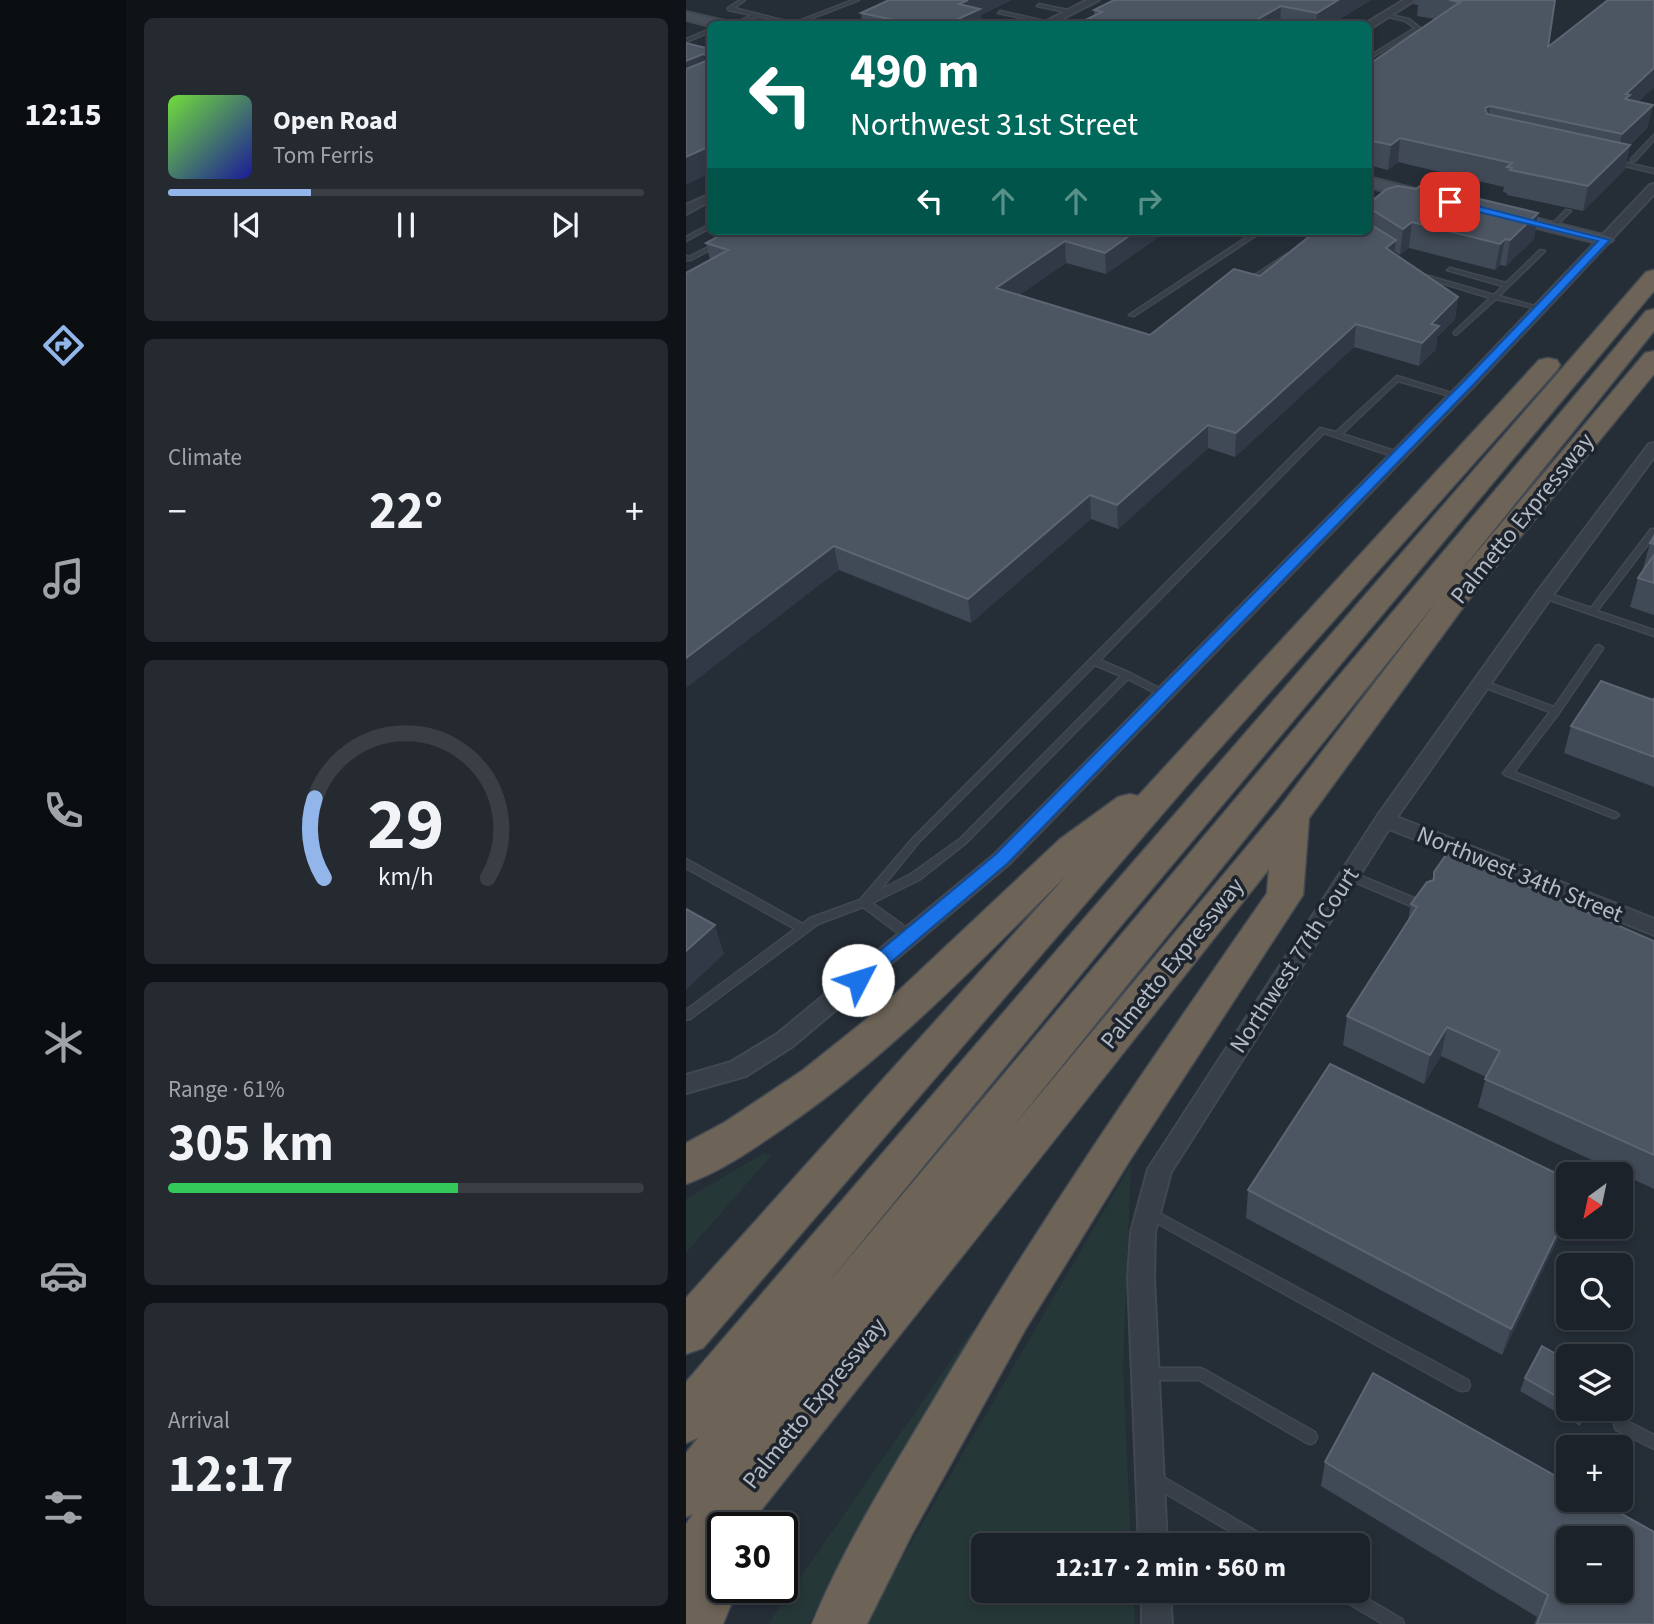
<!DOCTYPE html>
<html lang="en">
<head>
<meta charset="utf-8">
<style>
	body { margin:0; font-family:"Source Sans 3",sans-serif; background:#252a31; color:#f1f3f6; height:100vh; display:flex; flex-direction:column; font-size:26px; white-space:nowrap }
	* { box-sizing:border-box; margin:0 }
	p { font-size:23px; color:#a0a4a8 }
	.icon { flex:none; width:38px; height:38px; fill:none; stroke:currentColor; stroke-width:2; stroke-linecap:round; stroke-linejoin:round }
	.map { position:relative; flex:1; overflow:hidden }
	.sheet { display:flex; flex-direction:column; gap:18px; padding:18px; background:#0f1317; width:560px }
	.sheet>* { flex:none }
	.hud { position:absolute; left:21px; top:21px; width:665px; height:214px; border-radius:10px; box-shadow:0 4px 10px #0003,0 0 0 2px #3a3f46; background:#00695c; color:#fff; overflow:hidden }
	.needle { width:46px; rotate:213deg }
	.buttons { position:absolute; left:870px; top:1162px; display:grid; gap:14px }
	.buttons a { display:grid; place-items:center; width:77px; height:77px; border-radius:10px; background:#1c2229; box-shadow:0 4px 10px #0003,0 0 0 2px #3a3f46; font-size:35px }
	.speed { position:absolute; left:21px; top:1512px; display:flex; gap:14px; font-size:35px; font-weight:700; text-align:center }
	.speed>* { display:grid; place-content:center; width:91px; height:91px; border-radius:50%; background:#1c2229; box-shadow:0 4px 10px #0003,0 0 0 2px #3a3f46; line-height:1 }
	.speed .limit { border:4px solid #111; border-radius:10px; background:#fff; color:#111 }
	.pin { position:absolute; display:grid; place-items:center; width:60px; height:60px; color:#fff; margin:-30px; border-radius:14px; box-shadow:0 4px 10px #0006 }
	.me { position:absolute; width:77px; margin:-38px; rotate:50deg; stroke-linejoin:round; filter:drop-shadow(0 0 5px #0008) }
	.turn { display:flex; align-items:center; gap:24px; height:147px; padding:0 28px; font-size:32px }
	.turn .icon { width:91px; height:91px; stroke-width:2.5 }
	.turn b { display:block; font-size:49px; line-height:60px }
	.lanes { display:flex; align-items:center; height:66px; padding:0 28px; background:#0003; justify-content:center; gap:35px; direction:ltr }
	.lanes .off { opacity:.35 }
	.big { font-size:52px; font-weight:700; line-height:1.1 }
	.sheet .tile { flex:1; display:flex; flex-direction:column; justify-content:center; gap:10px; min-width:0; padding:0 24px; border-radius:10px; background:#252a31 }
	.sheet .dial { align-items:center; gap:0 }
	.dial svg { height:182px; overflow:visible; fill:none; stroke:#3a3f46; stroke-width:7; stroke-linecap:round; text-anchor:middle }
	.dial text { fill:#f1f3f6; stroke:none }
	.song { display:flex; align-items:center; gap:21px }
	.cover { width:84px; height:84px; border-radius:10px; background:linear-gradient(135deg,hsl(100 70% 55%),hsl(240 70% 35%)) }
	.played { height:7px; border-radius:4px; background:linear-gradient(90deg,#92b6ea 30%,#3a3f46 30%) }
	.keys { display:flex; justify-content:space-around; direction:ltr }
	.heat { display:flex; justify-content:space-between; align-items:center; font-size:38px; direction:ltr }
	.charge { height:10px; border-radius:5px; background:linear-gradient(90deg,#34c759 61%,#3a3f46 0) }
	.trip { position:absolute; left:285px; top:1533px; width:399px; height:70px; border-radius:10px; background:#1c2229; box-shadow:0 4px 10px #0003,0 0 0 2px #3a3f46; font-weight:700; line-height:70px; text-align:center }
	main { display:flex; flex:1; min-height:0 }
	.dock { display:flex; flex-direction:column; width:126px; justify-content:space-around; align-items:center; background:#0b0e10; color:#a0a4a8 }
	.dock .icon { width:49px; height:49px }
	.dock .selected { color:#92b6ea }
	.dock b { font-size:32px; color:#f1f3f6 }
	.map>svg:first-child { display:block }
	.green { fill:#263738 }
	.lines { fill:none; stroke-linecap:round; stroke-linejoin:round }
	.lane-casing { stroke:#414851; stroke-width:3 }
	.street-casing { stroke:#414851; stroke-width:4 }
	.secondary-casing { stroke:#414851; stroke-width:4 }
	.highway-casing { stroke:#434a53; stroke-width:3 }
	.lane { fill:#383f48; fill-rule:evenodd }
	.street { fill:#383f48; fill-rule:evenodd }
	.secondary { fill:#464e5a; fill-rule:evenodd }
	.highway { fill:#6d6356; fill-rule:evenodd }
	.wall { fill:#404956 }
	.shaded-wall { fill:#303945 }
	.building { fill:#4c5662; stroke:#5c6571; stroke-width:2; fill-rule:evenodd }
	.route { fill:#1a73e8; stroke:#114b97; stroke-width:2 }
	.labels { text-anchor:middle; stroke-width:7; stroke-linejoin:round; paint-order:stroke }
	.street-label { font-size:24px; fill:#b3bac4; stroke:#1d242d }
</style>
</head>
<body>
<main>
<nav class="dock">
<b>12:15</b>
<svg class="icon selected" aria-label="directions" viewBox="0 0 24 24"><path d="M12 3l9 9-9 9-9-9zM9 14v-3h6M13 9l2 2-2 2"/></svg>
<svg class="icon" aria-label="music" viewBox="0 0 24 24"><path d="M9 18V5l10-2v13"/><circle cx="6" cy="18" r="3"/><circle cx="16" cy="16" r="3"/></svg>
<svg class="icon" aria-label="phone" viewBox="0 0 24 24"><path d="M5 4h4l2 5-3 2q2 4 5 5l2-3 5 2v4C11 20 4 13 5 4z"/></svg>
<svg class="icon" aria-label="climate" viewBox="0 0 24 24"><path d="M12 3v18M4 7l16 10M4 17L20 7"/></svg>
<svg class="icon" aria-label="car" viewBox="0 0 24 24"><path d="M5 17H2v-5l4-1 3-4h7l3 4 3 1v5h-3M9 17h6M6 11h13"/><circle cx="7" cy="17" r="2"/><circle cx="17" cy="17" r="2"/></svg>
<svg class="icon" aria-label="filters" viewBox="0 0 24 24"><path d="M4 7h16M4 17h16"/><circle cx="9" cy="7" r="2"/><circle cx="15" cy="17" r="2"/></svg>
</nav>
<section class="sheet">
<div class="tile">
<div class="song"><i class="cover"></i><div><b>Open Road</b><p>Tom Ferris</p></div></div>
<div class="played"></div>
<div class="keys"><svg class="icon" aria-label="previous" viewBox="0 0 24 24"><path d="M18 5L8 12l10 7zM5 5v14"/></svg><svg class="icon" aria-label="pause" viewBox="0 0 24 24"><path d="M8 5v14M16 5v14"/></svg><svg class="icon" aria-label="next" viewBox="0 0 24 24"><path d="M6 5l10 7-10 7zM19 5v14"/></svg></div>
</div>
<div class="tile"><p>Climate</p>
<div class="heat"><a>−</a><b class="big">22°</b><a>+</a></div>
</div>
<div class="tile dial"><svg viewBox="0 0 100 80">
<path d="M14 69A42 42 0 1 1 86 69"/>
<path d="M14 69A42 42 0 0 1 10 34" stroke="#92b6ea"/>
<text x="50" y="56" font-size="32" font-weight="700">29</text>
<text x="50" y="72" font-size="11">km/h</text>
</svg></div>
<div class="tile"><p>Range · 61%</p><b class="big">305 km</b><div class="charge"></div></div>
<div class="tile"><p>Arrival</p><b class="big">12:17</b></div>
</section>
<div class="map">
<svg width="968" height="1624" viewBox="0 0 968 1624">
	<rect width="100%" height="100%" fill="#252d37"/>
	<path class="green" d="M78 1153 85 1156 0 1253V1199Z
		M445 1164 437 1368 445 1545H298V1591H447L449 1624H178Z
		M286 1330 300 1332 173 1525 123 1624H82Z"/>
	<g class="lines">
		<g class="lane-casing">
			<path id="lane" d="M54 0H59L48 8 108 23 167 0H173L111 24C98 24 81 15 70 17 62 19 55 24 47 24L66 15 42 10V8Z
				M353 4 386 11V12L384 13 351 6Z
				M314 11 363 22 365 23 363 24 312 13Z
				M699 14 723 19 734 28 682 60V57L729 28 719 21 699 16Z
				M289 21 302 23V24L287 23Z
				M24 29V32L0 42V39Z
				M968 135V140L949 161H945V159Z
				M928 160 968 169V173L926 163V161Z
				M880 210 885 211 868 228H864V226Z
				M24 224V228L0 241V237Z
				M570 231H577L448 316 443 315Z
				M30 243 35 244 5 260H0V256L3 257Z
				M854 250 859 251 813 296 856 308V310L810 299 770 335 768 334V332L804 298 736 277 739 275 808 295 817 286 761 270 764 268 820 283Z
				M601 254 606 255 568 280H564V278Z
				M711 376 775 396 771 398 712 381 656 434 715 453V457H709L638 433 414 660 444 673 481 692 482 694 481 696H475L442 679 280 843 233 880 186 903 228 933 229 936 228 939H220L177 907 132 924 4 1019 0 1020V1010L109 929 0 868V859L117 924 124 918 174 900 227 838 634 428 650 432ZM409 665 435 676 274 839 225 874 194 890 233 842Z
				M965 529H968V536L911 611 968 630V636L855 597 854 595 855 593H861L905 608Z
				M913 645 917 648 916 650 873 713 828 772 931 813 933 815 931 817 928 818 819 775 817 773 819 771 864 712 792 685 791 683 792 681H798L868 707 910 646Z
				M663 871 740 903 741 906 740 909H732L659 878 658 875 659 872Z
				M462 1207 782 1380 784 1385 782 1390 777 1391 772 1390 458 1216 456 1212 458 1208Z
				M459 1368H514L519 1370 629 1432 631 1437 629 1442 624 1444 619 1442 513 1380H459L454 1378 452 1374 454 1370Z
				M935 1418 968 1435V1449L930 1430 928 1425 930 1420Z
				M467 1471 585 1540 587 1545H567L462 1483 460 1478 462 1473Z
				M648 1591H668L716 1619 718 1624H697L650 1596Z"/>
		</g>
		<g class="street-casing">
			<path id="street" d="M401 0H413L366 24H355Z
				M718 0H729L682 30V24H679Z
				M968 184V194L790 384 323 864 107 1046 60 1076 0 1093V1075L45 1062 91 1034 309 854 780 378 964 185Z
				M24 194V201L0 214V205Z
				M968 443V457L864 599 711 817 968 919V935L703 829 485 1172 469 1232 468 1278 481 1545H453L442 1278 445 1232 462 1169 692 815 852 591 963 444Z
				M456 1591H484L486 1624H456Z"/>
		</g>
		<g class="secondary-casing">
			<path id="secondary" d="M0 12 39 21 40 24 24 26 0 20Z
				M682 177 745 193 747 196 739 201 682 187Z
				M817 210 925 237 927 240 919 245 811 218 809 215 811 212Z"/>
		</g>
		<g class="highway-casing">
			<path id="highway" d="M968 270V291L428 934 137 1289 960 311 968 309V331L770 577 959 353 968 351V374L781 602 623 818 617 895 444 1160 339 1330 226 1534 181 1624H126C158 1546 204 1473 247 1401 350 1226 465 1060 581 893L583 869 61 1528H37V1587H52L37 1624H0V1524L7 1514 0 1517V1453L12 1438 0 1443V1382L402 914 960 272ZM751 601 594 807 325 1129Z
				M862 358 871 360 874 365 871 370 510 775 17 1348 0 1354V1298L380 876C291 964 205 1054 102 1125 70 1147 37 1171 0 1184V1143L39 1122 117 1070 192 1010 374 839 432 797 444 794 452 796 853 360Z"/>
		</g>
		<use href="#lane" class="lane"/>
		<use href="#street" class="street"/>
		<use href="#secondary" class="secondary"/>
		<use href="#highway" class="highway"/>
	</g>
	<path class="wall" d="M203 0H325L295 15 296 24H176L175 13Z
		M685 0 646 24H391L408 16V10Z
		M728 0H869L862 47 968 87 952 102 967 105 961 128 944 145 939 169 897 211 821 195V193L817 192 818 187 712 162 702 170 682 165V65L749 19 731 16 732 5 727 4Z
		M685 209 852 213 848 239 820 266 814 265 809 270 723 248 714 255 708 251V253L772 297 769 319 751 337 750 349 733 366 668 347 549 457 522 448 432 529 405 519 285 623 153 570 24 260 20 243 481 231 420 274 380 263 333 295 464 335 574 276 683 223Z
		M968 536V615L944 607 952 578 956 572 964 543Z
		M968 698V787L878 753 885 726 967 700Z
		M748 872 968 941V1189L792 1107 800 1077 755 1056 738 1084 657 1045 661 1016 722 921 725 904 746 880Z
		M882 1179V1218L816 1355 560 1218 562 1190Z
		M882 1361V1409H902L894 1426 834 1391 839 1378Z
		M639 1462 968 1624H848L851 1617 635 1486Z"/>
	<path class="shaded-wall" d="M282 0H325L295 15 296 24H261L273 4Z
		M652 0H685L646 24H630L631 13Z
		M595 6 594 24H563Z
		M17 54 22 76 0 86V61Z
		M968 68V87L940 113 939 118 940 94Z
		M967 105 961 128 944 145 939 169 897 211 902 186 931 157 936 134Z
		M804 106 801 129 799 108Z
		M714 138 712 162 702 170 705 145Z
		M24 146V173L0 185V157Z
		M852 213 848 239 820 266 824 240Z
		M726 222 723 248 714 255 717 229Z
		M450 231H481L420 274 419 253Z
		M819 239 814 265 809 270 814 244Z
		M710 240 707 261 700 248Z
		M379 241 380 263 311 310 310 288Z
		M772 297 769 319 751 337 750 349 733 366 736 343 745 324Z
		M670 324 668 347 549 457 550 433Z
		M522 425V448L432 529 431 505Z
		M404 495 405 519 285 623 282 599Z
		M148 546 153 570 0 688V658Z
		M29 925 38 954 0 990V951Z
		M761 1027 755 1056 738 1084 744 1055Z
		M882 1211V1218L816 1355 825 1329Z"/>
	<path class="building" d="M203 0H282L273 4 294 9 261 24 251 23 248 24H226L175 13Z
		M428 0H652L631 13 595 6 563 24H391L416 12 408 10Z
		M763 0H869L862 47 922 0H968V68L940 94 944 95 939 99 967 105 936 134 804 106 799 108 801 114 944 145 902 186 824 170 826 168 821 167 826 163 714 138 705 145 682 140V65L774 2Z
		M0 43 24 49V146L0 157V69L20 61 22 56 17 54 0 61Z
		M735 185 852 213 824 240 819 239 814 244 726 222 717 229 685 209 687 200 701 189 712 186 730 189Z
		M682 223 710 240 700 248 772 297 745 324 753 326 736 343 670 324 550 433 522 425 431 505 404 495 282 599 148 546 0 658V273L42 250 20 243 42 231H450L419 253 379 241 310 288 464 335 548 269 574 276 630 231H682Z
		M968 536V544L964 543Z
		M968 555V583L952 578Z
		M915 681 967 700 968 698V757L885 726Z
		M762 852 968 941V1155L799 1079 814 1051 761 1027 744 1055 661 1016 731 907 725 904 741 882 748 880V872Z
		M0 909 29 925 0 951Z
		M644 1064 882 1179V1211L825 1329 562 1190Z
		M856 1346 882 1361V1403L839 1378Z
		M687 1373 882 1483V1500H911L968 1532V1624H851L862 1595 639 1462ZM882 1538H934V1591H882Z
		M893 1409H902L900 1413Z"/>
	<path class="route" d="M764 199 924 240 789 383 322 863 178 985H165L163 980 165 975 310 854 781 378 912 241 760 204V200Z"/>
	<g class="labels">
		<g class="street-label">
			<text transform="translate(836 518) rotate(-51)" y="8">Palmetto Expressway</text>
			<text transform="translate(834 874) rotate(22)" y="8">Northwest 34th Street</text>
			<text transform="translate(608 960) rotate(-57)" y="8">Northwest 77th Court</text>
			<text transform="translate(486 963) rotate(-51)" y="8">Palmetto Expressway</text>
			<text transform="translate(128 1403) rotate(-51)" y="8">Palmetto Expressway</text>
		</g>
	</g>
</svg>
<div class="buttons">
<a><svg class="needle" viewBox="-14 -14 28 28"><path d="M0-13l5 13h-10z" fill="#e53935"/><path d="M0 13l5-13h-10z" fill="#a0a4a8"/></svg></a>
<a><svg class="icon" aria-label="search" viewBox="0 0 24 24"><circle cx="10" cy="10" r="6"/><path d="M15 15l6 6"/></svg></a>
<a><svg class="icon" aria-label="layers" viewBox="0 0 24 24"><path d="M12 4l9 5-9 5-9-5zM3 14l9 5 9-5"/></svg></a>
<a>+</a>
<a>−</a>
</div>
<div class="speed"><div class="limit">30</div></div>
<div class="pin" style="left:764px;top:202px;background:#d93025"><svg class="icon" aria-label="arrive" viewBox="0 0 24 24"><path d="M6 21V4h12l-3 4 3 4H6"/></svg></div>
<svg class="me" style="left:172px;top:980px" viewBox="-20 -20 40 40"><circle r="19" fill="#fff"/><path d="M0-13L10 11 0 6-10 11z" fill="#1a73e8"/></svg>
<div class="trip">12:17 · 2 min · 560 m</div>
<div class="hud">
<div class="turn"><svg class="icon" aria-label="left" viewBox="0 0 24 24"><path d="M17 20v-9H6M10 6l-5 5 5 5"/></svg><div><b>490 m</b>Northwest 31st Street</div></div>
<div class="lanes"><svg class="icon" aria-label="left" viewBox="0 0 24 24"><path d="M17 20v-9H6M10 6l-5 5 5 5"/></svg><svg class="icon off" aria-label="ahead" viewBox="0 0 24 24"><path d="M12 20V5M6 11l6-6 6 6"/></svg><svg class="icon off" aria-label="ahead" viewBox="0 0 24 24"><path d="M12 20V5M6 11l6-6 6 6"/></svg><svg class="icon off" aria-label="right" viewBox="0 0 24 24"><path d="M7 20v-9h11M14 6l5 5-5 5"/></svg></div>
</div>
</div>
</main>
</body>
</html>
